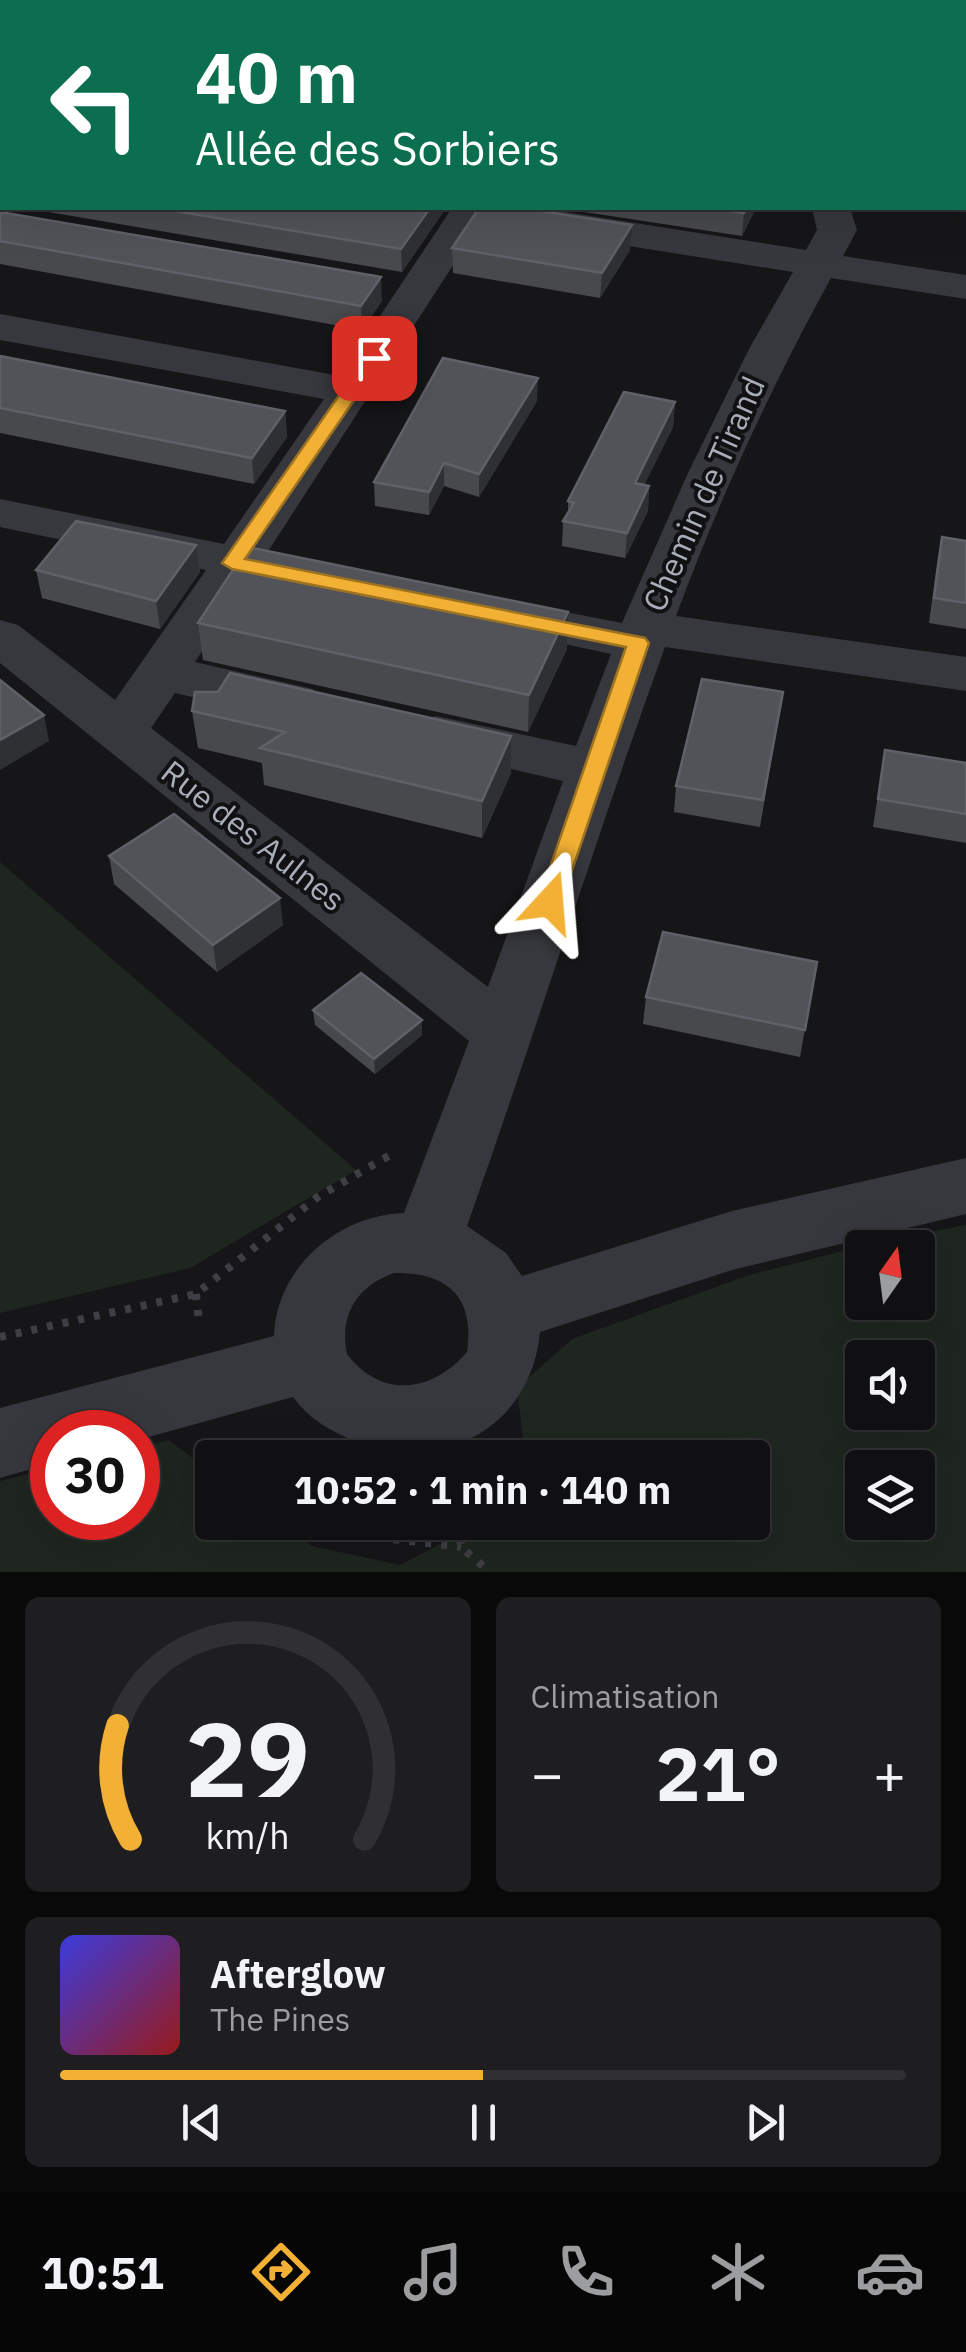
<!DOCTYPE html>
<html lang="fr">
<head>
<meta charset="utf-8">
<style>
	body { margin:0; font-family:"IBM Plex Sans",sans-serif; background:#1e1e20; color:#f1f3f6; height:100vh; display:flex; flex-direction:column; font-size:38px; white-space:nowrap }
	* { box-sizing:border-box; margin:0 }
	p { font-size:32px; color:#9c9d9f }
	.icon { flex:none; width:55px; height:55px; fill:none; stroke:currentColor; stroke-width:2; stroke-linecap:round; stroke-linejoin:round }
	.map { position:relative; height:1572px; overflow:hidden }
	.panel { display:flex; flex-direction:column; gap:25px; padding:25px; background:#09090a; flex:1 }
	.panel>* { flex:none }
	.banner { position:absolute; left:0px; top:0px; width:968px; height:210px; box-shadow:0 10px 40px #0002,0 0 0 2px #303032; background:#0b6e4f; color:#fff; overflow:hidden }
	.needle { width:65px; rotate:14deg }
	.fabs { position:absolute; left:845px; top:1230px; display:grid; gap:20px }
	.fabs a { display:grid; place-items:center; width:90px; height:90px; border-radius:10px; background:#101012; box-shadow:0 10px 40px #0002,0 0 0 2px #303032; font-size:50px }
	.speed { position:absolute; left:30px; top:1410px; display:flex; gap:20px; font-size:50px; font-weight:700; text-align:center }
	.speed>* { display:grid; place-content:center; width:130px; height:130px; border-radius:50%; background:#101012; box-shadow:0 10px 40px #0002,0 0 0 2px #303032; line-height:1 }
	.speed .limit { border:15px solid #d22; background:#fff; color:#111 }
	.pin { position:absolute; display:grid; place-items:center; width:85px; height:85px; color:#fff; margin:-42px; border-radius:20px; box-shadow:0 5px 15px #0006 }
	.me { position:absolute; width:110px; margin:-55px; rotate:19deg; stroke-linejoin:round; filter:drop-shadow(0 0 8px #0008) }
	.turn { display:flex; align-items:center; gap:35px; height:210px; padding:0 30px; font-size:45px }
	.turn .icon { width:130px; height:130px; stroke-width:2.5 }
	.turn b { display:block; font-size:70px; line-height:85px }
	.big { font-size:75px; font-weight:800; line-height:1.1 }
	.panel .tile { flex:1; display:flex; flex-direction:column; justify-content:center; gap:15px; min-width:0; padding:0 35px; border-radius:15px; background:#1e1e20 }
	.panel .dial { align-items:center; gap:0 }
	.dial svg { height:260px; overflow:visible; fill:none; stroke:#303032; stroke-width:7; stroke-linecap:round; text-anchor:middle }
	.dial text { fill:#f1f3f6; stroke:none }
	.song { display:flex; align-items:center; gap:30px }
	.cover { width:120px; height:120px; border-radius:15px; background:linear-gradient(135deg,hsl(240 70% 55%),hsl(0 70% 35%)) }
	.played { height:10px; border-radius:5px; background:linear-gradient(90deg,#f2b134 50%,#303032 50%) }
	.keys { display:flex; justify-content:space-around; direction:ltr }
	.heat { display:flex; justify-content:space-between; align-items:center; font-size:55px; direction:ltr }
	.panel .tiles { flex:1; display:grid; gap:25px; grid-template-columns:1fr 1fr }
	.tile:last-child { grid-column:span 2 }
	.trip { position:absolute; left:195px; top:1440px; width:575px; height:100px; border-radius:10px; background:#101012; box-shadow:0 10px 40px #0002,0 0 0 2px #303032; font-weight:800; line-height:100px; text-align:center }
	.menu { display:flex; height:160px; justify-content:space-around; align-items:center; background:#060607; color:#9c9d9f }
	.menu .icon { width:70px; height:70px }
	.menu .on { color:#f2b134 }
	.menu b { font-size:45px; color:#f1f3f6 }
	.map>svg:first-child { display:block }
	.green { fill:#1e261f; fill-rule:evenodd }
	.lines { fill:none; stroke-linecap:round; stroke-linejoin:round }
	.path { stroke:#3d3f44; stroke-width:8; stroke-dasharray:6 10; stroke-linecap:butt }
	.minor { fill:#37383d; fill-rule:evenodd }
	.wall { fill:#47494d }
	.shaded-wall { fill:#2f3033 }
	.building { fill:#525359; stroke:#5f6168; stroke-width:2.5 }
	.route { fill:#f2b134; stroke:#9d7322; stroke-width:2.5 }
	.labels { text-anchor:middle; stroke-width:8; stroke-linejoin:round; paint-order:stroke }
	.street-label { font-size:32px; fill:#a8adb8; stroke:#111113 }
</style>
</head>
<body>
<div class="map">
<svg width="966" height="1572" viewBox="0 0 966 1572">
	<rect width="100%" height="100%" fill="#161618"/>
	<path class="green" d="M0 862 356 1170 190 1268 0 1313Z
		M966 1225V1572H0V1481L52 1468V1518H138V1448L169 1440 212 1473V1522L280 1523 312 1546 400 1565 480 1523 752 1522V1458L525 1457 517 1388 572 1339 749 1275 882 1241ZM862 1248H918V1302H862ZM862 1358H918V1412H862ZM862 1468H918V1522H862Z"/>
	<g class="lines">
		<path class="path" d="M196 1294 199 1322
			M0 1337 196 1294 319 1196 392 1154
			M231 1444 236 1458
			M317 1522 332 1532 461 1547
			M459 1522 461 1547 490 1572"/>
		<path class="minor" d="M687 0H720L721 2H688Z
			M452 208H490L267 553 329 566 337 577 329 588 312 592 249 579 195 662 313 689 320 702 313 715 294 720 175 693 151 728 488 987 563 781 417 747 409 734 417 721 436 716 576 746 611 654 476 625 469 614 476 603 494 598 622 623 688 473 749 349 793 272 559 235 545 231 540 223 545 215 559 211 806 250 817 230 812 208H850L857 230 843 256 966 275V299L831 278C771 387 719 500 676 616L966 657V691L665 647C595 840 535 1034 467 1226L506 1253 522 1276 732 1211 966 1158V1214L732 1270 540 1332C531 1428 442 1475 355 1441 330 1431 309 1419 293 1397L138 1440V1432H52V1463L0 1478V1408L274 1336C276 1268 338 1215 404 1213L469 1041 0 663V620L18 625 115 700 206 570 0 527V499L224 544 324 399 0 340V314L340 376ZM394 1273C448 1272 475 1297 467 1352 433 1392 382 1400 347 1354 339 1315 357 1286 394 1273Z"/>
	</g>
	<path class="wall" d="M0 39H2V204H0V120L2 118 0 119Z
		M25 208H446L402 272Z
		M558 208H756L742 236Z
		M0 212 382 301 362 330 0 264Z
		M452 248 630 250 600 298 453 273Z
		M0 356 285 411 287 437 254 484 0 433Z
		M537 401 479 497 444 486 429 515 375 506 374 482Z
		M675 402 673 427 644 485 649 486 648 511 625 558 562 546 563 521 568 513V501Z
		M942 537 966 541V629L929 623 937 563Z
		M196 545 200 572 160 629 42 598 36 570Z
		M568 612 567 649 528 732 203 660 198 623Z
		M783 692 760 827 674 812 676 786Z
		M192 711 511 773 482 838 264 785 262 763 198 748Z
		M885 750 966 763V843L873 827Z
		M109 856 283 925 217 972 114 884Z
		M817 962 800 1057 643 1024 646 997Z
		M313 1010 422 1020V1035L375 1074 315 1025Z"/>
	<path class="shaded-wall" d="M430 208H446L402 272 401 249Z
		M747 208H756L742 236 744 213Z
		M632 225 630 250 600 298 602 273Z
		M381 277 382 301 362 330 361 306Z
		M538 378 537 401 479 497V474Z
		M675 402 673 427 633 508 635 483Z
		M285 411 287 437 254 484 252 458Z
		M444 463V486L429 515V492Z
		M649 486 648 511 625 558 627 533Z
		M196 545 200 572 160 629 156 601Z
		M568 612 567 649 528 732 529 695Z
		M44 715 49 741 0 770V740Z
		M511 736V773L482 838V801Z
		M280 898 283 925 217 972 213 945Z
		M422 1020V1035L375 1074 374 1059Z"/>
	<path class="building" d="M0 39H2V181H0V120L2 119Z
		M158 208H430L401 249Z
		M479 208H521L632 225 602 273 452 248Z
		M710 208H747L744 213Z
		M0 212 381 277 361 306 0 241Z
		M0 356 285 411 252 458 0 408Z
		M443 358 538 378 479 474 444 463 429 492 374 482Z
		M624 392 675 402 635 483 649 486 627 533 563 521 574 503 568 501Z
		M76 521 196 545 156 601 36 570Z
		M942 537 966 541V603L934 598Z
		M248 547 568 612 529 695 198 623Z
		M230 673 511 736 482 801 260 748 285 732 192 711 195 692H218Z
		M702 679 783 692 763 800 676 786Z
		M0 680 44 715 0 740Z
		M885 750 966 763V814L878 799Z
		M174 814 280 898 213 945 109 856Z
		M663 932 817 962 805 1030 646 997Z
		M361 973 422 1020 374 1059 313 1010Z"/>
	<path class="route" d="M374 352 383 358 245 559 645 638 649 643 559 909 550 911 538 902 626 647 232 569 222 563 368 354Z"/>
	<g class="labels">
		<g class="street-label">
			<text transform="translate(704 494) rotate(-66)" y="11">Chemin de Tirand</text>
			<text transform="translate(253 836) rotate(38)" y="11">Rue des Aulnes</text>
		</g>
	</g>
</svg>
<div class="fabs">
<a><svg class="needle" viewBox="-14 -14 28 28"><path d="M0-13l5 13h-10z" fill="#e53935"/><path d="M0 13l5-13h-10z" fill="#9c9d9f"/></svg></a>
<a><svg class="icon" aria-label="sound" viewBox="0 0 24 24"><path d="M4 9h4l5-4v14l-5-4H4zM17 9q2 3 0 6"/></svg></a>
<a><svg class="icon" aria-label="layers" viewBox="0 0 24 24"><path d="M12 4l9 5-9 5-9-5zM3 14l9 5 9-5"/></svg></a>
</div>
<div class="speed"><div class="limit">30</div></div>
<div class="pin" style="left:374px;top:358px;background:#d93025"><svg class="icon" aria-label="arrive" viewBox="0 0 24 24"><path d="M6 21V4h12l-3 4 3 4H6"/></svg></div>
<svg class="me" style="left:550px;top:902px" viewBox="-20 -20 40 40"><path d="M0-17L14 15 0 8-14 15z" fill="#f2b134" stroke="#fff" stroke-width="4"/></svg>
<div class="trip">10:52 · 1 min · 140 m</div>
<div class="banner">
<div class="turn"><svg class="icon" aria-label="left" viewBox="0 0 24 24"><path d="M17 20v-9H6M10 6l-5 5 5 5"/></svg><div><b>40 m</b>Allée des Sorbiers</div></div>
</div>
</div>
<section class="panel">
<div class="tiles">
<div class="tile dial"><svg viewBox="0 0 100 80">
<path d="M14 69A42 42 0 1 1 86 69"/>
<path d="M14 69A42 42 0 0 1 10 34" stroke="#f2b134"/>
<text x="50" y="56" font-size="32" font-weight="700">29</text>
<text x="50" y="72" font-size="11">km/h</text>
</svg></div>
<div class="tile"><p>Climatisation</p>
<div class="heat"><a>−</a><b class="big">21°</b><a>+</a></div>
</div>
<div class="tile">
<div class="song"><i class="cover"></i><div><b>Afterglow</b><p>The Pines</p></div></div>
<div class="played"></div>
<div class="keys"><svg class="icon" aria-label="previous" viewBox="0 0 24 24"><path d="M18 5L8 12l10 7zM5 5v14"/></svg><svg class="icon" aria-label="pause" viewBox="0 0 24 24"><path d="M8 5v14M16 5v14"/></svg><svg class="icon" aria-label="next" viewBox="0 0 24 24"><path d="M6 5l10 7-10 7zM19 5v14"/></svg></div>
</div>
</div>
</section>
<nav class="menu">
<b>10:51</b>
<svg class="icon on" aria-label="directions" viewBox="0 0 24 24"><path d="M12 3l9 9-9 9-9-9zM9 14v-3h6M13 9l2 2-2 2"/></svg>
<svg class="icon" aria-label="music" viewBox="0 0 24 24"><path d="M9 18V5l10-2v13"/><circle cx="6" cy="18" r="3"/><circle cx="16" cy="16" r="3"/></svg>
<svg class="icon" aria-label="phone" viewBox="0 0 24 24"><path d="M5 4h4l2 5-3 2q2 4 5 5l2-3 5 2v4C11 20 4 13 5 4z"/></svg>
<svg class="icon" aria-label="climate" viewBox="0 0 24 24"><path d="M12 3v18M4 7l16 10M4 17L20 7"/></svg>
<svg class="icon" aria-label="car" viewBox="0 0 24 24"><path d="M5 17H2v-5l4-1 3-4h7l3 4 3 1v5h-3M9 17h6M6 11h13"/><circle cx="7" cy="17" r="2"/><circle cx="17" cy="17" r="2"/></svg>
</nav>
</body>
</html>
